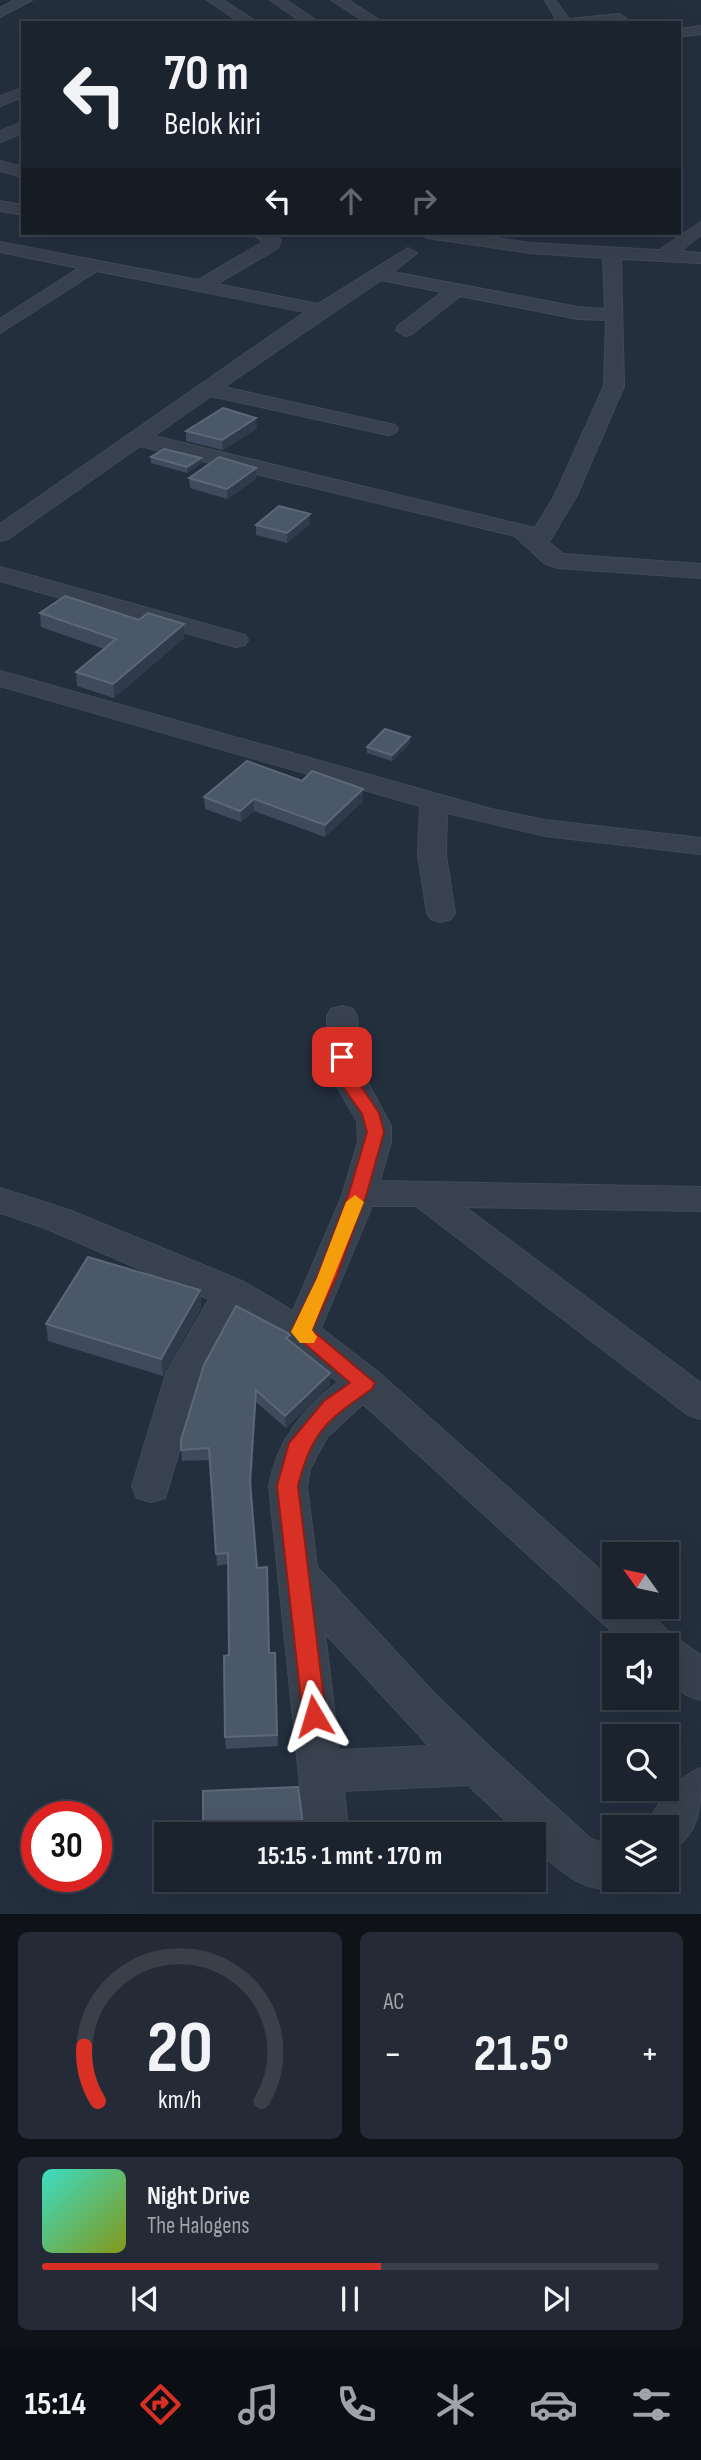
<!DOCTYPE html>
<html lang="id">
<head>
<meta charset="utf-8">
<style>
	body { margin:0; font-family:"Sofia Sans Condensed",sans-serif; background:#242b36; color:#f1f3f6; height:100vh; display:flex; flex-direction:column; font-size:26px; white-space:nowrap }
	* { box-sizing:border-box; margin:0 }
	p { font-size:23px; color:#a0a4aa }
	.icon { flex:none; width:38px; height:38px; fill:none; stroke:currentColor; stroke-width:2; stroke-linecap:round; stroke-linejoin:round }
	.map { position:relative; height:1914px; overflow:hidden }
	.panel { display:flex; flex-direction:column; gap:18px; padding:18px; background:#0f1319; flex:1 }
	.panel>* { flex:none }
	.guide { position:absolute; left:21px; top:21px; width:660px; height:214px; border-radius:0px; box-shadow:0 7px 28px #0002,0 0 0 2px #39404a; background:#1b232e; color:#f1f3f6; overflow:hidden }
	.needle { width:46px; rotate:303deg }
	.controls { position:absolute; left:602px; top:1542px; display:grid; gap:14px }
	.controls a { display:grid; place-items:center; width:77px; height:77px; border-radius:0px; background:#1b232e; box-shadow:0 7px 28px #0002,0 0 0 2px #39404a; font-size:35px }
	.speed { position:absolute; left:21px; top:1801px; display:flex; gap:14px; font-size:35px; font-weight:700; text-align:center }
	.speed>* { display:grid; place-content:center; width:91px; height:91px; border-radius:50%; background:#1b232e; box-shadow:0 7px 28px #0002,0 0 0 2px #39404a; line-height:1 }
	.speed .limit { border:10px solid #d22; background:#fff; color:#111 }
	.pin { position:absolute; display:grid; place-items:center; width:60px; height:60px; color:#fff; margin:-30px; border-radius:14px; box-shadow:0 4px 10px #0006 }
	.me { position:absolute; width:77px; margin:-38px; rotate:353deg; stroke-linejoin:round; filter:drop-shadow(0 0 5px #0008) }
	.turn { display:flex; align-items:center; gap:24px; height:147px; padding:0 28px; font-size:32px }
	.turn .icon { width:91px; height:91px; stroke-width:2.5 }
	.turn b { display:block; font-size:49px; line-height:60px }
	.lanes { display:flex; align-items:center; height:66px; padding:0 28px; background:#0003; justify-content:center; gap:35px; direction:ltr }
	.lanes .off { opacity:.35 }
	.big { font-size:52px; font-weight:700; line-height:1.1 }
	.panel .tile { flex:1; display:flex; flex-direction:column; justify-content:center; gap:10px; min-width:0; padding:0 24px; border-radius:10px; background:#242b36 }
	.panel .dial { align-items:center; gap:0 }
	.dial svg { height:182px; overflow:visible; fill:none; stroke:#39404a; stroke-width:7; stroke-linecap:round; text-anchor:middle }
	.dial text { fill:#f1f3f6; stroke:none }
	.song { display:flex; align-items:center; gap:21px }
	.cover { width:84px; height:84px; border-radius:10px; background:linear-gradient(135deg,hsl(170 70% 55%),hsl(70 70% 35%)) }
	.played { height:7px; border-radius:4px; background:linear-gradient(90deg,#d93025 55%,#39404a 55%) }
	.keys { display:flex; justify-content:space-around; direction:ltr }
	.heat { display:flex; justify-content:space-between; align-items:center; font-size:38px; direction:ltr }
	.panel .tiles { flex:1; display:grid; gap:18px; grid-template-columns:1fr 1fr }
	.tile:last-child { grid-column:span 2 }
	.trip { position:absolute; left:154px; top:1822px; width:392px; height:70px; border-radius:0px; background:#1b232e; box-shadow:0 7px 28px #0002,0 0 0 2px #39404a; font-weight:700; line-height:70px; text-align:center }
	.dock { display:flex; height:112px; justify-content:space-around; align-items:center; background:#0b0e12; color:#a0a4aa }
	.dock .icon { width:49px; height:49px }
	.dock .on { color:#d93025 }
	.dock b { font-size:32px; color:#f1f3f6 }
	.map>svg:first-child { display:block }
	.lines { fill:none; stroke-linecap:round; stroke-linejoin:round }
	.minor-casing { stroke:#414a57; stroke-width:2 }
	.minor { fill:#38414e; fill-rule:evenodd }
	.wall { fill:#3f4b5c }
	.shaded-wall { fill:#2f3b4b }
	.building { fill:#4b5868; stroke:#5c6777; stroke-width:2 }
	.route { fill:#d93025; stroke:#8d1f18; stroke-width:2 }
	.slow { fill:#f59e0b }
</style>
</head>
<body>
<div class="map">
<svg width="701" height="1914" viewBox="0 0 701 1914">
	<rect width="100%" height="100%" fill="#242f3e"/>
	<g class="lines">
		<g class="minor-casing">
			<path id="minor" d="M15 0H32L0 17V8Z
				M207 0H223L258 23H241Z
				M270 0H286L320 23H303Z
				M331 0H348L384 23H367Z
				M545 0H555L569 19 619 14 626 18 612 23H558Z
				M701 26V34L679 37V29Z
				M23 88V97L0 106V96Z
				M23 122V133L0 142V131Z
				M0 161 23 167V177L0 171Z
				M0 201 23 205V215L0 211Z
				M701 222V235L680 251 701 253V263L621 259 624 386 577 495 549 542 563 554 701 564V578L558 568 544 563 515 536 140 446 8 539 0 541V524L305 312 97 271 0 333V319L79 268 0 252V242L198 280 263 242 251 233H272L281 240 278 248 217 284 318 304 408 248 417 253 393 272 578 307 605 309 603 258 531 253 427 238 418 233H461L531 243 659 250ZM381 280 442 292 398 326 396 330 405 336 412 334 460 296 578 319 606 320 604 386 555 495 535 528 154 436 211 396 388 435 395 433 398 429 395 425 224 387Z
				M0 567 245 635 248 640 245 645 236 647 0 581Z
				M0 671 491 809 545 820 701 838V854L545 836 447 813 446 855 455 913 451 919 441 922 431 919 427 913 418 855 420 806 0 686Z
				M342 1006 353 1009 357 1016 362 1072 391 1126V1142L380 1181 701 1187V1211L465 1207 701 1383V1419L688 1415 416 1206H372L321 1328 378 1372 614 1582V1606H642L673 1636 701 1655V1700L686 1695 667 1678V1645H627L363 1404 327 1437 310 1469 307 1486 317 1567 435 1694 492 1749 591 1839 614 1847V1880H632L630 1885C592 1900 560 1872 534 1847V1834H520L468 1785 344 1791 349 1834H305L269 1486C277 1441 302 1410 338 1382L288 1342 236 1314 202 1376 165 1498 151 1502 137 1498 132 1486 166 1374 209 1299 45 1228 0 1213V1188L69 1210 213 1269 244 1282 293 1311 342 1196 358 1142 357 1121 334 1081 328 1063 327 1016 331 1009ZM325 1633 429 1746 339 1750Z
				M701 1768C701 1805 701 1836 667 1852V1827H646C656 1804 677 1777 701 1768Z"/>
		</g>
		<use href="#minor" class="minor"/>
	</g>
	<path class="wall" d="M257 428 223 450 186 441V431Z
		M151 457 201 458V463L187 473 151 463Z
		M256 468V479L227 499 190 488 189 478Z
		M310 514V524L287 543 256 535V525Z
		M40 613 184 624V638L114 698 77 686 76 672 104 649 41 627Z
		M410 737V743L392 761 367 753V747Z
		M302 781 363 801 325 837 254 811 241 822 205 809 204 797Z
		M200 1290 201 1308 163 1376 48 1341 46 1324Z
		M290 1341 330 1373V1385L286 1428 256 1402 251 1491 257 1568 269 1653H275L278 1746 226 1749 225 1737 229 1655 228 1564 217 1566 210 1460 182 1461 181 1450Z"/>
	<path class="shaded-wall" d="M256 418 257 428 223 450 222 440Z
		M201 458V463L187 473V467Z
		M256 468V479L227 499V489Z
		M310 514V524L287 543V533Z
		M184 624V638L114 698 113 684Z
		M410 737V743L392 761V755Z
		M363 789V801L325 837V825Z
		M254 799V811L241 822 240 811Z
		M200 1290 201 1308 163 1376 161 1359Z
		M330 1373V1385L286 1428 285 1416Z
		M256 1390V1402L251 1493 250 1481Z"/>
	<path class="building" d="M223 408 256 418 222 440 186 431Z
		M164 449 201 458 187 467 151 457Z
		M219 457 256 468 227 489 189 478Z
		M279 506 310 514 287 533 256 525Z
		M65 596 139 620 148 613 184 624 113 684 76 672 116 639 40 613Z
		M385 729 410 737 392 755 367 747Z
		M247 761 302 781 312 771 363 789 325 825 254 799 240 811 204 797Z
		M88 1257 200 1290 161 1359 46 1324Z
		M236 1306 286 1332 290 1335 286 1338 330 1373 285 1416 256 1390 250 1481 257 1568 267 1567 269 1653H275L277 1735 225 1737 224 1656 229 1655 228 1553 216 1554 209 1448 181 1450V1440L204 1365Z
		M298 1787 304 1834H203V1791Z"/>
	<path class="route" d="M342 1051 351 1057 361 1086 379 1113 384 1132 367 1193 336 1278 312 1330 375 1383 372 1389C327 1420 311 1432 298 1486L326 1716 322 1724 314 1727 306 1724 303 1716 277 1486 289 1443 324 1401 350 1383 291 1332 317 1278 349 1193 367 1132 362 1114 344 1088 334 1057Z"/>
	<path class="slow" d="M355 1195 364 1202 312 1330 317 1337 314 1343H300L291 1332 317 1278 346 1202Z"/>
</svg>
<div class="controls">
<a><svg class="needle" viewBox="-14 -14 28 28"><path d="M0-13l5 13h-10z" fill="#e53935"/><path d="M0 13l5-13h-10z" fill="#a0a4aa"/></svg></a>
<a><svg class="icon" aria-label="sound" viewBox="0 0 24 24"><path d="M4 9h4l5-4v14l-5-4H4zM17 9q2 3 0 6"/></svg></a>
<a><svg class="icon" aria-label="search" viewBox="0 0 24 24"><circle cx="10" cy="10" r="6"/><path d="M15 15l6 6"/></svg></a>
<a><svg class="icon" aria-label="layers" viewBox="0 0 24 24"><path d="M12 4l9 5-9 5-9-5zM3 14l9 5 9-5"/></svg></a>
</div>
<div class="speed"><div class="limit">30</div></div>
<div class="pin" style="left:342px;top:1057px;background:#d93025"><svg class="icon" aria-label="arrive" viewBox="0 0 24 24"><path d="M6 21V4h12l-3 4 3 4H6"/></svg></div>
<svg class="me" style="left:314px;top:1716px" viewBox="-20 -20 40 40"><path d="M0-17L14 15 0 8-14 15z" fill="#d93025" stroke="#fff" stroke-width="4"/></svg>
<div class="trip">15:15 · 1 mnt · 170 m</div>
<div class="guide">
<div class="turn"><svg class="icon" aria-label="left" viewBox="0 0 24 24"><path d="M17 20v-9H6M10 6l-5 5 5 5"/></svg><div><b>70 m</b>Belok kiri</div></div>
<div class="lanes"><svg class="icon" aria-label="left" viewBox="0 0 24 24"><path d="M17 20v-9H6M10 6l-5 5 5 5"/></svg><svg class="icon off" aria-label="ahead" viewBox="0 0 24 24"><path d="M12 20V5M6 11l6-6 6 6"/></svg><svg class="icon off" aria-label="right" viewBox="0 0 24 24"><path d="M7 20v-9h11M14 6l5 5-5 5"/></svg></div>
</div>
</div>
<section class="panel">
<div class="tiles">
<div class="tile dial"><svg viewBox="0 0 100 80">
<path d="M14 69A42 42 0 1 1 86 69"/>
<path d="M14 69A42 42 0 0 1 8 45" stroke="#d93025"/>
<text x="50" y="56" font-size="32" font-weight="700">20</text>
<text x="50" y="72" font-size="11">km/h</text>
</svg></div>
<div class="tile"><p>AC</p>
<div class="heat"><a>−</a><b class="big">21.5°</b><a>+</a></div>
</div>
<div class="tile">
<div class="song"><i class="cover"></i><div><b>Night Drive</b><p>The Halogens</p></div></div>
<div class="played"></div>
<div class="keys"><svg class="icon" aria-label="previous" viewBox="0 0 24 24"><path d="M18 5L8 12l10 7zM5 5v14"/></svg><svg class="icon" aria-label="pause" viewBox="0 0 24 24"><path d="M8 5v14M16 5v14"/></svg><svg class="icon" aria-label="next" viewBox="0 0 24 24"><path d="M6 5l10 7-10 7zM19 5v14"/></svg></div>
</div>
</div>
</section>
<nav class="dock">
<b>15:14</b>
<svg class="icon on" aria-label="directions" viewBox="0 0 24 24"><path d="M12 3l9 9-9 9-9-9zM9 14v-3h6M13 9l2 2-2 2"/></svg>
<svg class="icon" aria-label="music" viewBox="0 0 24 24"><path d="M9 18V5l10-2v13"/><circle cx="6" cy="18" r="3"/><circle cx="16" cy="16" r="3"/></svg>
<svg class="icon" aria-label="phone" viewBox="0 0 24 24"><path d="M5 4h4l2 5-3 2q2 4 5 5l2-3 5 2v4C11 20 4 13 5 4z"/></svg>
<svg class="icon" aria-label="climate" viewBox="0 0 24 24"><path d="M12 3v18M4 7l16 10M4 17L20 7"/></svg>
<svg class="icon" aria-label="car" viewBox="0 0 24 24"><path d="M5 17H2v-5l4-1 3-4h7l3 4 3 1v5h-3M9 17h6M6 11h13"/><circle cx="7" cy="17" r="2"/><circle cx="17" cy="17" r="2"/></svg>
<svg class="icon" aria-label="filters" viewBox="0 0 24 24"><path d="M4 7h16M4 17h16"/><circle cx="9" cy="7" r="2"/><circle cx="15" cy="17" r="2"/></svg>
</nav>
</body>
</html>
